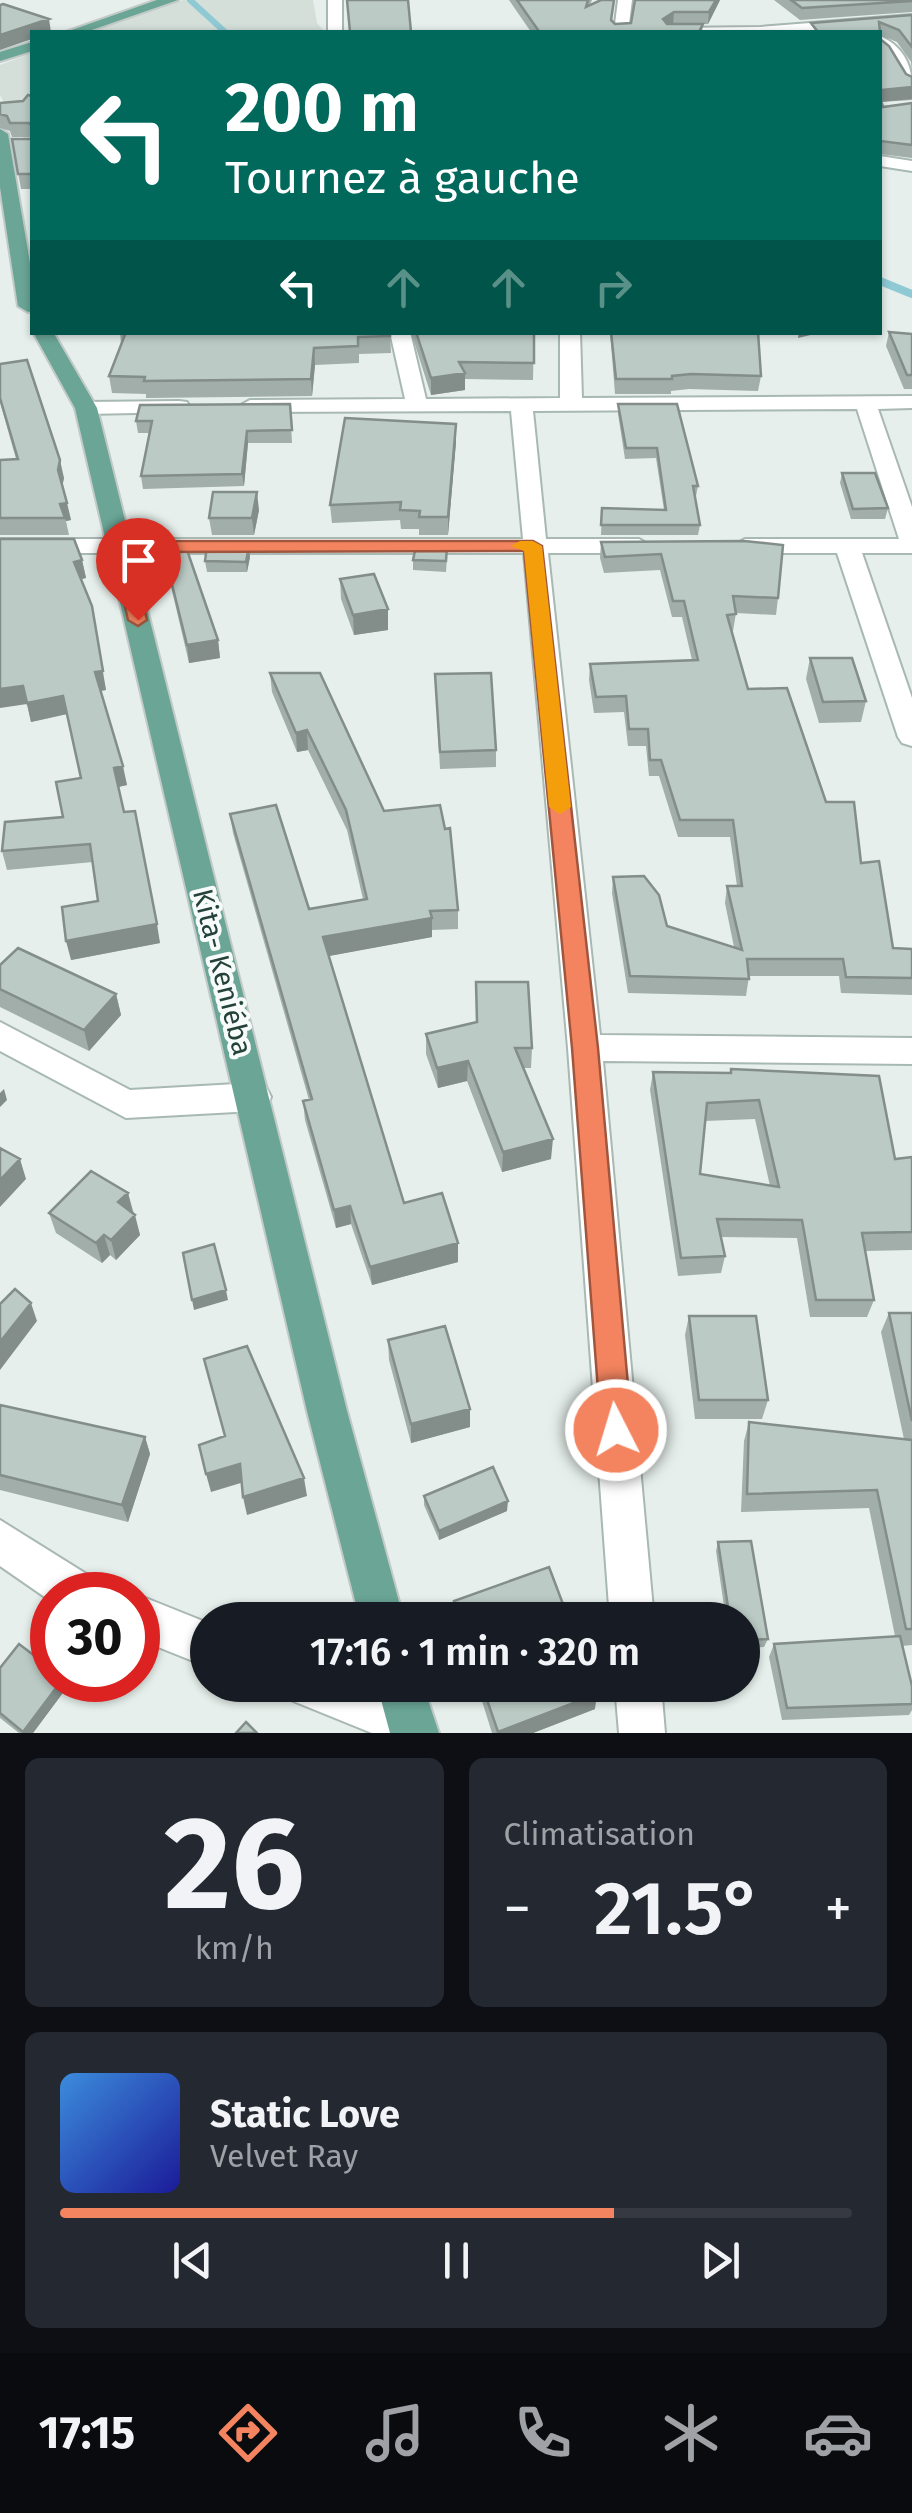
<!DOCTYPE html>
<html lang="fr">
<head>
<meta charset="utf-8">
<style>
	body { margin:0; font-family:"Fira Sans",sans-serif; background:#242831; color:#f1f3f6; height:100vh; display:flex; flex-direction:column; font-size:38px; white-space:nowrap }
	* { box-sizing:border-box; margin:0 }
	p { font-size:32px; color:#9ea1a6 }
	.icon { flex:none; width:55px; height:55px; fill:none; stroke:currentColor; stroke-width:2; stroke-linecap:round; stroke-linejoin:round }
	.map { position:relative; height:1733px; overflow:hidden }
	.panel { display:flex; flex-direction:column; gap:25px; padding:25px; background:#0d0f14; flex:1 }
	.panel>* { flex:none }
	.banner { position:absolute; left:30px; top:30px; width:852px; height:305px; border-radius:0px; box-shadow:0 2px 8px #0004; background:#00695c; color:#fff; overflow:hidden }
	.speed { position:absolute; left:30px; top:1572px; display:flex; gap:20px; font-size:50px; font-weight:700; text-align:center }
	.speed>* { display:grid; place-content:center; width:130px; height:130px; border-radius:50%; background:#171b24; box-shadow:0 2px 8px #0004; line-height:1 }
	.speed .limit { border:15px solid #d22; background:#fff; color:#111 }
	.pin { position:absolute; display:grid; place-items:center; width:85px; height:85px; color:#fff; margin:-102px -42px; border-radius:50% 50% 50% 0; rotate:-45deg; box-shadow:0 0 10px #0007 }
	.pin .icon { rotate:45deg }
	.me { position:absolute; width:110px; margin:-55px; rotate:355deg; stroke-linejoin:round; filter:drop-shadow(0 0 8px #0008) }
	.turn { display:flex; align-items:center; gap:35px; height:210px; padding:0 30px; font-size:45px }
	.turn .icon { width:130px; height:130px; stroke-width:2.5 }
	.turn b { display:block; font-size:70px; line-height:85px }
	.lanes { display:flex; align-items:center; height:95px; padding:0 30px; background:#0003; justify-content:center; gap:50px; direction:ltr }
	.lanes .off { opacity:.35 }
	.big { font-size:75px; font-weight:600; line-height:1.1 }
	.panel .tile { flex:1; display:flex; flex-direction:column; justify-content:center; gap:15px; min-width:0; padding:0 35px; border-radius:15px; background:#242831 }
	.panel .dial { align-items:center; gap:0 }
	.dial b { font-size:130px; line-height:1 }
	.song { display:flex; align-items:center; gap:30px }
	.cover { width:120px; height:120px; border-radius:15px; background:linear-gradient(135deg,hsl(210 70% 55%),hsl(240 70% 35%)) }
	.played { height:10px; border-radius:5px; background:linear-gradient(90deg,#f4845f 70%,#363941 70%) }
	.keys { display:flex; justify-content:space-around; direction:ltr }
	.heat { display:flex; justify-content:space-between; align-items:center; font-size:55px; direction:ltr }
	.panel .tiles { flex:1; display:grid; gap:25px; grid-template-columns:1fr 1fr }
	.tile:last-child { grid-column:span 2 }
	.trip { position:absolute; left:190px; top:1602px; width:570px; height:100px; border-radius:50px; background:#171b24; box-shadow:0 2px 8px #0004; font-weight:600; line-height:100px; text-align:center }
	.tab-bar { display:flex; height:160px; justify-content:space-around; align-items:center; background:#090b0e; color:#9ea1a6 }
	.tab-bar .icon { width:70px; height:70px }
	.tab-bar .current { color:#f4845f }
	.tab-bar b { font-size:45px; color:#f1f3f6 }
	.map>svg:first-child { display:block }
	.built { fill:#d4dfda }
	.lines { fill:none; stroke-linecap:round; stroke-linejoin:round }
	.stream-far1 { stroke:#8ec9d4; stroke-width:6 }
	.stream { stroke:#8ec9d4; stroke-width:8 }
	.minor-casing { stroke:#a8b8b2; stroke-width:4 }
	.major-casing { stroke:#c2cac8; stroke-width:4 }
	.minor { fill:#fff; fill-rule:evenodd }
	.major { fill:#6aa596; fill-rule:evenodd }
	.wall { fill:#a1aea9; fill-rule:evenodd }
	.shaded-wall { fill:#838d89 }
	.building { fill:#bbcac4; stroke:#838d89; stroke-width:2.5; fill-rule:evenodd }
	.route { fill:#f4845f; stroke:#9f563e; stroke-width:2.5 }
	.slow { fill:#f59e0b }
	.labels { text-anchor:middle; stroke-width:8; stroke-linejoin:round; paint-order:stroke }
	.street-label { font-size:28px; fill:#24423a; stroke:#f7fbf9 }
</style>
</head>
<body>
<div class="map">
<svg width="912" height="1733" viewBox="0 0 912 1733">
	<rect width="100%" height="100%" fill="#e6efeb"/>
	<path class="built" d="M183 0H313L317 23 325 32H91Z
		M32 53V139L23 138 0 95V65Z"/>
	<g class="lines">
		<path class="stream-far1" d="M190 0 225 32"/>
		<path class="stream" d="M880 281 912 294"/>
		<g class="minor-casing">
			<path id="minor" d="M328 0H342V32H328Z
				M618 0H632L628 32H614Z
				M912 15V23L796 32H666L673 28 760 27Z
				M880 36C902 46 912 63 912 87L907 85 890 56 880 48Z
				M880 156 912 161V171L880 166Z
				M390 332H410L426 399 560 398V332H580L582 398 912 396V408L878 409 912 507V553H862L912 698V746L902 743 898 737 837 553H745L733 546 745 539H899L857 409 533 411 546 539H639L651 546 639 553H548L600 1035 912 1038V1064L603 1061 654 1620H610L568 1048 524 553H0V539H523L511 411 250 412 239 406 250 400 405 399Z
				M179 401 187 402 190 407 187 412 86 414 75 408 86 402Z
				M0 1022 130 1090 254 1083 266 1087 271 1097 266 1107 254 1111 126 1118 0 1051Z
				M0 1520 96 1580 103 1595H52V1602L0 1566Z
				M138 1595 208 1623V1667L138 1639Z
				M286 1685H367L426 1709 433 1725 430 1733H372L293 1701Z
				M615 1685H661L665 1733H619Z"/>
		</g>
		<g class="major-casing">
			<path id="major" d="M157 0H178L86 32H66Z
				M32 42V51L0 61V52Z
				M0 129 8 134 32 275V311L28 312 18 306 0 187Z
				M33 332H53L97 408 347 1411 404 1620H360L307 1411 75 408Z
				M377 1685H423L439 1733H390Z"/>
		</g>
		<use href="#minor" class="minor"/>
		<use href="#major" class="major"/>
	</g>
	<path class="wall" d="M509 0H592L590 5 615 24 631 23 720 0 708 24H703L702 32H531Z
		M774 0H912V12L800 20Z
		M912 15V74L911 62 897 42 880 35 818 32Z
		M880 39 912 87V100L881 102 883 107 912 103V158L880 154Z
		M32 96V189H21L12 139H32V137H12L10 131 0 128V103L23 101Z
		M120 332H390L391 353 359 354V363L315 365 312 396 146 398V394L112 393 109 376 121 344Z
		M411 332H534L533 380 465 379V390L431 395Z
		M610 332H758L761 376 758 391 689 389 671 391V394H615Z
		M889 332 912 334V389H904L886 346Z
		M0 364 64 478 62 485 71 520 66 521 69 535H0V460L16 459 0 402Z
		M290 404 292 443H248L244 486 143 489 141 476 149 433H138L136 421Z
		M618 404 698 486 696 496H695L700 525 698 535H601L602 508 664 510 656 458 625 459 618 414Z
		M456 442 448 535H419V529H401L400 520 332 523 330 505Z
		M842 473 888 508 885 519H851L840 483Z
		M259 510 254 535H212L209 518Z
		M744 541 778 598 776 615 736 613 733 631H732L748 689 826 802 861 863 893 948 912 949V995L841 993 839 976H749L746 996 628 993 612 893 613 877 667 926 734 947 725 903 727 886H737L730 837H678L659 776H649L646 746H628L624 712 594 713 589 680 590 664 692 660 682 617H672L660 570 604 573 600 558 601 542Z
		M165 556 218 640 220 658 189 663 168 574Z
		M250 557 247 572H207L205 561Z
		M447 557 446 572 413 570V560Z
		M82 560 86 578 81 579 106 690 101 691 127 785 118 787 124 812 160 943 71 960 98 901 93 862 7 870 2 851 63 817 81 778 67 714 31 722 27 704Z
		M340 579 388 630 354 635 341 599Z
		M810 658 866 701 861 722 819 723 806 679Z
		M270 673 384 811 458 910V929L432 930V937L328 956 404 1203 458 1262 372 1285 351 1224 336 1228 305 1120 303 1101 309 1100 233 833 230 814 309 909 363 899 347 830 308 750 297 752 272 692Z
		M435 674 496 750V767L440 769Z
		M0 965 116 994 121 1015 89 1051 0 1007Z
		M476 982 532 1048 531 1068H523L551 1159 502 1172 467 1081 438 1088 426 1054V1034L476 1022Z
		M731 1069 895 1159 912 1157V1250L865 1251 874 1300 867 1317H810L797 1238 721 1237 725 1256 721 1273 678 1276 650 1090 653 1072 730 1073ZM755 1119 770 1186 700 1174 705 1121Z
		M128 1193 140 1235 116 1260 110 1255 102 1263 56 1233 49 1213Z
		M889 1313H912V1645L902 1646 912 1686V1710L909 1715 782 1720 769 1657 774 1644 895 1636 869 1508 741 1512 744 1441 749 1422 904 1439 881 1332Z
		M689 1316 768 1400 762 1419H695L685 1335Z
		M388 1340 470 1427 411 1443 389 1360Z
		M0 1405 145 1437 150 1454 128 1522 0 1490Z
		M424 1496 507 1511 439 1540 424 1505Z
		M718 1542 768 1639 764 1647 742 1648V1620H726L716 1551Z
		M454 1601 569 1620H455Z
		M0 1668 52 1680H65L68 1686 33 1733H19L0 1718Z
		M477 1685H594L595 1709 533 1733H492Z"/>
	<path class="shaded-wall" d="M716 0H720L708 24 709 12Z
		M674 12 673 24 662 31 663 19Z
		M49 19 51 32H32V39L0 50V35Z
		M912 87V99L880 102V92L882 90Z
		M799 332H823L798 338Z
		M314 348 315 365 312 396 311 379Z
		M465 373V390L431 395V378Z
		M456 424V442L448 535V517Z
		M247 431 248 443 244 486 242 474Z
		M60 460 64 478 62 488 58 470Z
		M257 492 259 510 254 535 252 518Z
		M67 503 71 520 66 521 60 504Z
		M249 546 250 557 247 572 246 562Z
		M82 560 86 578 77 580 74 562Z
		M92 606 106 690 99 691 95 672Z
		M388 609V630L354 635 353 615Z
		M218 640 220 658 189 663 187 645Z
		M23 686 63 696 67 714 31 722 27 704 0 708V689Z
		M307 730 308 750 297 752 296 733Z
		M123 766 127 785 118 787 114 768Z
		M432 918V937L324 957 323 937Z
		M157 924 160 943 71 960 66 941Z
		M116 994 121 1015 89 1051 84 1030Z
		M468 1061 467 1081 438 1088 437 1068Z
		M4 1089 7 1100 0 1107V1093Z
		M553 1139 551 1159 502 1172 503 1152Z
		M20 1159 26 1179 0 1207V1180Z
		M128 1193 133 1213 118 1202Z
		M350 1206 351 1224 336 1228 334 1210Z
		M135 1215 140 1235 116 1260 111 1240Z
		M104 1235 110 1255 102 1263 96 1243Z
		M458 1243V1262L372 1285 370 1267Z
		M226 1290 228 1300 194 1310 192 1300Z
		M31 1303 37 1321 0 1370V1342Z
		M470 1409V1427L411 1443V1424Z
		M145 1437 150 1454 128 1522 122 1505Z
		M240 1464 244 1482 211 1492 206 1474Z
		M304 1478 307 1496 247 1515 243 1497Z
		M508 1501 507 1511 439 1540V1531Z
		M62 1680H65L68 1686 33 1733H23Z
		M597 1694 595 1709 533 1733H498Z"/>
	<path class="building" d="M347 0H408L411 32H350Z
		M517 0H588L586 7 601 0H614L611 20 615 24 631 23 635 0H716L709 12H674L663 19 667 24H703L699 32H533L538 30Z
		M791 0H912V1L802 8Z
		M3 4 49 19 0 35V5Z
		M912 15V47L899 30 879 22 880 32H818L811 23Z
		M880 39 889 46 906 74 912 77V87L882 90 880 92Z
		M28 95 32 96V126L29 123H10L7 116 0 114V103L23 101Z
		M880 98 883 107 912 103V145L880 141Z
		M32 132V174H18L12 139H32Z
		M126 332H390V336L358 337V346L314 348 311 379 144 381 145 377 109 376Z
		M416 332H534V363L459 362 465 373 431 378Z
		M611 332H758L761 376 691 374 672 376V379H616Z
		M889 332 912 334V375H907Z
		M27 360 60 460 58 470 67 503 60 504 65 518H0V460L18 459 0 398V364Z
		M290 404 292 430 247 431 242 474 141 476 152 421H136L140 405Z
		M618 404H677L698 486H693L700 525H601L602 508 666 510 657 448H626Z
		M345 418 456 424 448 517H419L420 511 400 510 401 502 330 505Z
		M842 473H875L888 508 853 509Z
		M213 492H257L252 518H209Z
		M0 539H74L82 560 74 562 92 606 103 671 95 672 123 766 114 768 124 812 135 811 157 924 66 941 62 907 98 901 90 844 2 851 5 822 63 817 56 782 81 778 63 696 27 703 23 686 0 689Z
		M744 541 783 545 778 598 733 596 736 614 727 615 748 689 787 688 826 802H854L861 863 879 861 893 948 912 949V978L846 977 843 959H747L749 979 630 976 613 877 644 876 659 895 667 926 742 950 727 886H742L733 820H680L661 760H650L648 729H629L626 696 596 697 590 664 698 660 684 601H673L661 554 605 557 601 542Z
		M207 546H249L246 562 205 561Z
		M416 546H447L446 561 413 560Z
		M187 550 218 640 187 645 165 556Z
		M374 574 388 609 353 615 340 579Z
		M810 658H852L866 701 823 702Z
		M270 673H320L384 811 440 805 445 829 450 828 458 910 430 911 432 918 323 937 404 1203 442 1193 458 1243 370 1267 350 1206 334 1210 303 1101 312 1099 230 814 276 805 309 909 367 899 346 810 307 730 296 733Z
		M491 673 496 750 440 752 435 674Z
		M18 948 116 994 84 1030 0 989V965Z
		M476 982H528L532 1048H515L553 1139 503 1152 468 1061 437 1068 426 1034 477 1022Z
		M731 1069 879 1076 895 1159 912 1157V1232L862 1233 874 1300H816L802 1220 717 1219 725 1256 681 1258 653 1072 731 1073ZM759 1100 779 1187 700 1174 707 1103Z
		M0 1148 20 1159 0 1180Z
		M91 1171 128 1193 118 1202 135 1215 111 1240 104 1235 96 1243 49 1213Z
		M214 1244 226 1290 192 1300 183 1253Z
		M15 1289 31 1303 0 1342V1304Z
		M889 1313H912V1421Z
		M689 1316H756L768 1400H699Z
		M445 1326 470 1409 411 1424 388 1340Z
		M247 1346 304 1478 243 1497 240 1464 206 1474 199 1445 225 1436 204 1359Z
		M0 1405 145 1437 122 1505 0 1475Z
		M749 1422 912 1440V1629H906L877 1490 747 1494Z
		M493 1467 508 1501 439 1531 424 1496Z
		M751 1541 768 1639 742 1640V1620H730L718 1542Z
		M549 1567 569 1620H461L454 1601Z
		M900 1636 912 1686V1704L787 1708 774 1644Z
		M19 1644 52 1669V1680H62L23 1732 0 1713V1668Z
		M482 1685H594L597 1694 498 1732Z
		M246 1722 257 1733H236Z"/>
	<path class="route" d="M120 541H533L542 546 598 1048 632 1430 627 1440 616 1444 606 1440 601 1430 572 1048 524 551 130 552 147 620 138 626 128 620 111 546Z"/>
	<path class="slow" d="M533 541 542 546 571 807 560 814 549 807 524 551 511 546 520 541Z"/>
	<g class="labels">
		<g class="street-label">
			<text transform="translate(223 972) rotate(76)" y="10">Kita- Keniéba</text>
		</g>
	</g>
</svg>
<div class="speed"><div class="limit">30</div></div>
<div class="pin" style="left:138px;top:620px;background:#d93025"><svg class="icon" aria-label="arrive" viewBox="0 0 24 24"><path d="M6 21V4h12l-3 4 3 4H6"/></svg></div>
<svg class="me" style="left:616px;top:1430px" viewBox="-20 -20 40 40"><circle r="17" fill="#f4845f" stroke="#fff" stroke-width="3"/><path d="M0-11L8 9 0 5-8 9z" fill="#fff"/></svg>
<div class="trip">17:16 · 1 min · 320 m</div>
<div class="banner">
<div class="turn"><svg class="icon" aria-label="left" viewBox="0 0 24 24"><path d="M17 20v-9H6M10 6l-5 5 5 5"/></svg><div><b>200 m</b>Tournez à gauche</div></div>
<div class="lanes"><svg class="icon" aria-label="left" viewBox="0 0 24 24"><path d="M17 20v-9H6M10 6l-5 5 5 5"/></svg><svg class="icon off" aria-label="ahead" viewBox="0 0 24 24"><path d="M12 20V5M6 11l6-6 6 6"/></svg><svg class="icon off" aria-label="ahead" viewBox="0 0 24 24"><path d="M12 20V5M6 11l6-6 6 6"/></svg><svg class="icon off" aria-label="right" viewBox="0 0 24 24"><path d="M7 20v-9h11M14 6l5 5-5 5"/></svg></div>
</div>
</div>
<section class="panel">
<div class="tiles">
<div class="tile dial"><b>26</b><p>km/h</p></div>
<div class="tile"><p>Climatisation</p>
<div class="heat"><a>−</a><b class="big">21.5°</b><a>+</a></div>
</div>
<div class="tile">
<div class="song"><i class="cover"></i><div><b>Static Love</b><p>Velvet Ray</p></div></div>
<div class="played"></div>
<div class="keys"><svg class="icon" aria-label="previous" viewBox="0 0 24 24"><path d="M18 5L8 12l10 7zM5 5v14"/></svg><svg class="icon" aria-label="pause" viewBox="0 0 24 24"><path d="M8 5v14M16 5v14"/></svg><svg class="icon" aria-label="next" viewBox="0 0 24 24"><path d="M6 5l10 7-10 7zM19 5v14"/></svg></div>
</div>
</div>
</section>
<nav class="tab-bar">
<b>17:15</b>
<svg class="icon current" aria-label="directions" viewBox="0 0 24 24"><path d="M12 3l9 9-9 9-9-9zM9 14v-3h6M13 9l2 2-2 2"/></svg>
<svg class="icon" aria-label="music" viewBox="0 0 24 24"><path d="M9 18V5l10-2v13"/><circle cx="6" cy="18" r="3"/><circle cx="16" cy="16" r="3"/></svg>
<svg class="icon" aria-label="phone" viewBox="0 0 24 24"><path d="M5 4h4l2 5-3 2q2 4 5 5l2-3 5 2v4C11 20 4 13 5 4z"/></svg>
<svg class="icon" aria-label="climate" viewBox="0 0 24 24"><path d="M12 3v18M4 7l16 10M4 17L20 7"/></svg>
<svg class="icon" aria-label="car" viewBox="0 0 24 24"><path d="M5 17H2v-5l4-1 3-4h7l3 4 3 1v5h-3M9 17h6M6 11h13"/><circle cx="7" cy="17" r="2"/><circle cx="17" cy="17" r="2"/></svg>
</nav>
</body>
</html>
